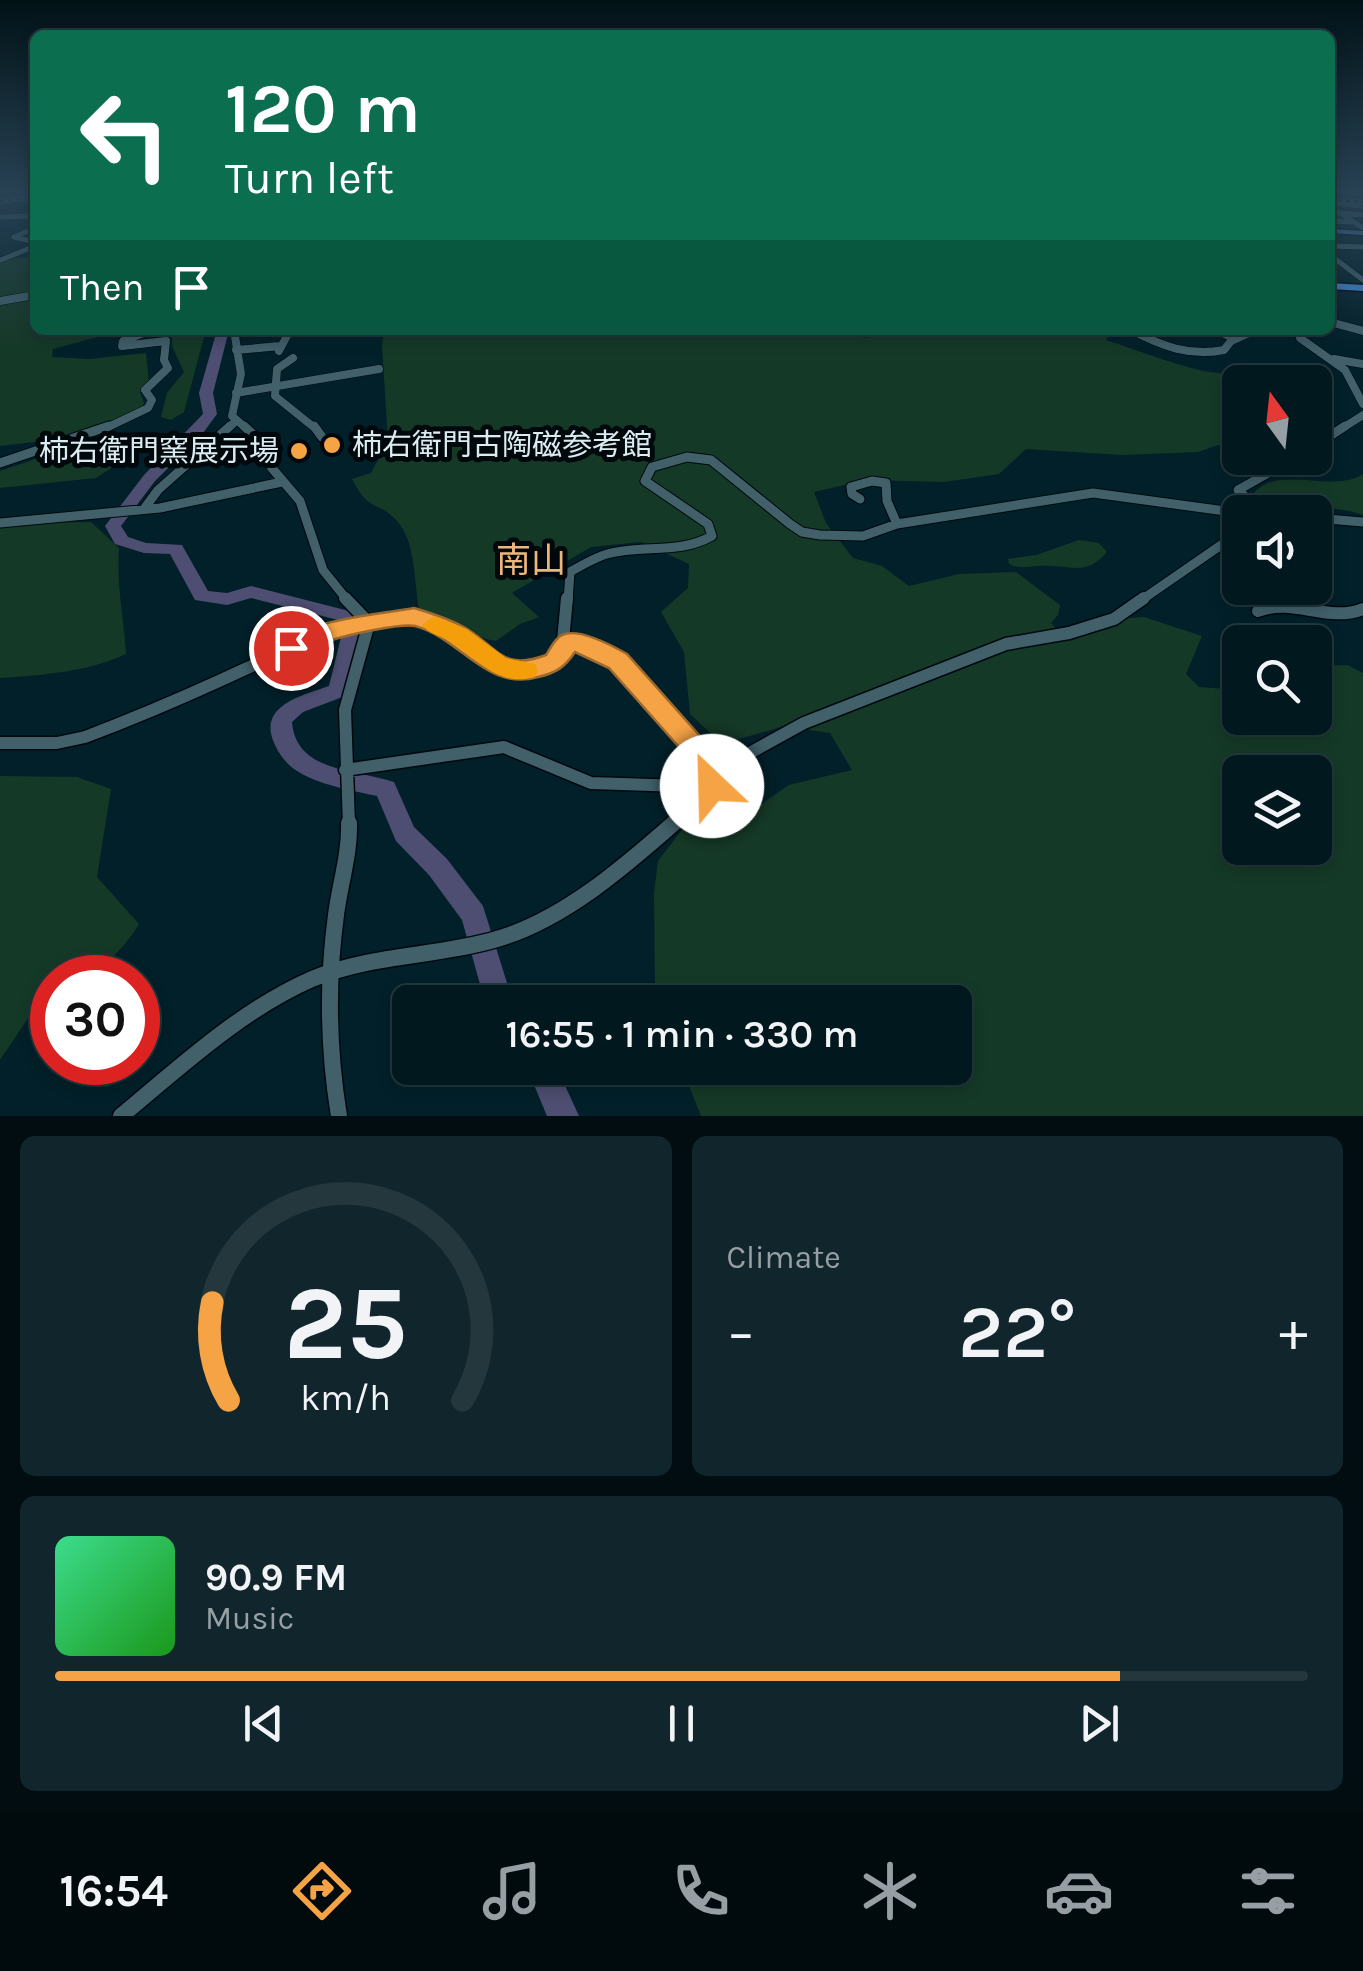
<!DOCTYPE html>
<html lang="en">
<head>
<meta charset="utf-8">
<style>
	body { margin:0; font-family:Karla,"Noto Sans JP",sans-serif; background:#10252c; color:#f1f3f6; height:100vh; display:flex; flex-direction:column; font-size:38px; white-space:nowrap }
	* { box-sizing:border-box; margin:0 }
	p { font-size:32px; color:#96a0a4 }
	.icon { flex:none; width:55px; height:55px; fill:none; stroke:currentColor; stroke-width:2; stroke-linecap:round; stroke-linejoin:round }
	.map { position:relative; height:1116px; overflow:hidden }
	.sheet { display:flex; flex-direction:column; gap:20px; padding:20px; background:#010d11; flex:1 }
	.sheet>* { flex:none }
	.banner { position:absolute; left:30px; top:30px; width:1305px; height:305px; border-radius:15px; box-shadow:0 5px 15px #0003,0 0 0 2px #23373d; background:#0b6e4f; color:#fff; overflow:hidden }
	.needle { width:65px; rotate:345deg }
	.controls { position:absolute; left:1222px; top:365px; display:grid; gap:20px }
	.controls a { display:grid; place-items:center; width:110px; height:110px; border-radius:15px; background:#02181f; box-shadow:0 5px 15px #0003,0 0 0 2px #23373d; font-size:50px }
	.speed { position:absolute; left:30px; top:955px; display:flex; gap:20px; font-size:50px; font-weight:700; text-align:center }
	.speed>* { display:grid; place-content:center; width:130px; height:130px; border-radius:50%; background:#02181f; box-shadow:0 5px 15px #0003,0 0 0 2px #23373d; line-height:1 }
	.speed .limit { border:15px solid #d22; background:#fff; color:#111 }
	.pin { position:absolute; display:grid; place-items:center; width:85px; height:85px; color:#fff; margin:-42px; border:5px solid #fff; border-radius:50%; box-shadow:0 2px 10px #0007 }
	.me { position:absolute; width:110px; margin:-55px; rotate:336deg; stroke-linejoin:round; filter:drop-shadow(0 0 8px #0008) }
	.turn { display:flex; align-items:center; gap:35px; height:210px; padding:0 30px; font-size:45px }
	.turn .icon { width:130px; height:130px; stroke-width:2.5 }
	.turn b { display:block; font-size:70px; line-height:85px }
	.then { display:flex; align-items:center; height:95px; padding:0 30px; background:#0003; gap:20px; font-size:38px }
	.big { font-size:75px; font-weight:600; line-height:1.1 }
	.sheet .tile { flex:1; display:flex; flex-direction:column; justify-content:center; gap:15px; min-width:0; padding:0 35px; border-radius:15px; background:#10252c }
	.sheet .dial { align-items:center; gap:0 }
	.dial svg { height:260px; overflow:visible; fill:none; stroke:#23373d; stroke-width:7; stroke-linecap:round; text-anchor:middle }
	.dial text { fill:#f1f3f6; stroke:none }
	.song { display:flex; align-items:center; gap:30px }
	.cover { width:120px; height:120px; border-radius:15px; background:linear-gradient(135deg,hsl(150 70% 55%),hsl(120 70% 35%)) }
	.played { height:10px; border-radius:5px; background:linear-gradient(90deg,#f5a345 85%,#23373d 85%) }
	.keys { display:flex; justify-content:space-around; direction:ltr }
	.heat { display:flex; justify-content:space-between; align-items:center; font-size:55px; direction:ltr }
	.sheet .tiles { flex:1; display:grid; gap:20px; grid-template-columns:1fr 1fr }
	.tile:last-child { grid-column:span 2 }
	.trip { position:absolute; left:392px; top:985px; width:580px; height:100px; border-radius:15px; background:#02181f; box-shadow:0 5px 15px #0003,0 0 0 2px #23373d; font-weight:600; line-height:100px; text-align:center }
	.tabs { display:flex; height:160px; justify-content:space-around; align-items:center; background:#010a0c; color:#96a0a4 }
	.tabs .icon { width:70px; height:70px }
	.tabs .active { color:#f5a345 }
	.tabs b { font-size:45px; color:#f1f3f6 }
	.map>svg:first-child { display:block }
	.green { fill:#153927; fill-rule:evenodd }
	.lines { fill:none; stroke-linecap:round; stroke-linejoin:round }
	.river { fill:#4e4e72; fill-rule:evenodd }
	.minor-far4-casing { stroke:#00080f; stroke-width:6 }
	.minor-far3-casing { stroke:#00080f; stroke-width:9 }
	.minor-far2-casing { stroke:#00080f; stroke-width:11 }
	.minor-far1-casing { stroke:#00080f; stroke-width:15 }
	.minor-casing { stroke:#00080f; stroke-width:19 }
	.major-casing { stroke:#00080f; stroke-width:3 }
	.highway-casing { stroke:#00080f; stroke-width:3 }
	.minor-far4 { stroke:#41606a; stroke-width:5 }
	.minor-far3 { stroke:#41606a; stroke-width:8 }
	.minor-far2 { stroke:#41606a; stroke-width:9 }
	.minor-far1 { stroke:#41606a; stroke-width:12 }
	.minor { stroke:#41606a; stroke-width:16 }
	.major { fill:#437aad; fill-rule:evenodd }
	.highway { fill:#448cda; fill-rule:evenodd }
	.rail-casing { stroke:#647c84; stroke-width:5 }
	.rail { stroke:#01080c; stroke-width:2.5; stroke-dasharray:4; stroke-linecap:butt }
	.route { fill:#f5a345; stroke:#9f6a2d; stroke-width:2.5 }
	.slow { fill:#f59e0b }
	.poi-dot { fill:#f5a345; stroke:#01080c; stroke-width:4 }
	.labels { text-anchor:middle; stroke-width:10; stroke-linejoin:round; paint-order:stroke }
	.poi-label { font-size:30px; fill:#daebf1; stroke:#01080c; text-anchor:start }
	.quarter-label { font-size:35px; fill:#efb67b; stroke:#01080c }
</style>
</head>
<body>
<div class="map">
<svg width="1363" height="1116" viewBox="0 0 1363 1116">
	<rect width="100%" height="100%" fill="#022029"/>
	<path class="green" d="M35 257V330H106L105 335 53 349 52 357 89 359 146 353 149 384 140 392 144 403 140 410 77 437 0 446V259Z
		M172 330H186L204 337 184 412 171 420 161 417 167 393 184 372 172 346Z
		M384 330H1112L1106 340C1136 350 1167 362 1199 370 1228 377 1248 370 1278 382H1240V412L1234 416 1240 418V445H1218L1198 452 1122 455 1026 449 999 474 944 482 866 480 814 492 826 523 853 558 882 566 909 586 959 574 1016 572 1060 605 1058 615 1051 623 1067 640 1128 618 1144 617 1202 636 1186 674 1199 687 1240 690V718H1315V666L1347 665 1363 673V1116H701L682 1068H955V1002H658L655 992 654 893 658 861 681 831 706 820 741 818 789 785 852 770 830 733 784 726 722 744 690 714 684 652 661 612 688 588 689 564 641 542 591 547 512 593 539 617 520 624 496 641C475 638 441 618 419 610 414 582 416 540 396 520 376 499 370 514 352 479L371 473 388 441 382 346ZM1240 772H1315V848H1240Z
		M107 439 132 443 134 453 96 478 0 488V471L83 443Z
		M1363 474V515C1327 502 1285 512 1251 497 1274 461 1331 495 1363 474Z
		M91 522 119 548C116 584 124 618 126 654 87 672 43 675 0 678V523Z
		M1079 540 1099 543 1107 552C1085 578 1069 564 1040 566 1027 566 1021 570 1009 564L1008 559 1036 555Z
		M0 776 77 777 111 789 97 877 139 924C118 958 94 978 52 978V996L35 1008 0 1060Z"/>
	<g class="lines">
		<path class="river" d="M217 330H229L213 393 217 414 203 433 155 481 121 526 128 537 146 543 182 545 208 591 227 593 251 586 353 612 362 633 348 691 345 696 303 712 292 722C296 773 356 769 394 782L414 827 447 859 483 906 513 1002H485L462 920 429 875 396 841 377 796C354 791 330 787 308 777 292 770 282 760 275 745 256 706 301 696 329 686L342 633 338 620 251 598 227 605 195 600 170 554 144 553 115 544 105 526 144 475 203 414 199 393Z
			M527 1068H557L579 1116H547Z"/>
		<g class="minor-far4-casing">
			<path id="minor-far4" d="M1330 203 1363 206
				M1330 207 1363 228
				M1341 213 1363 215
				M0 217 35 216
				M1330 221 1352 222
				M35 228 14 237 35 242
				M1330 246 1363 247
				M1330 255 1363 280
				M1 260 35 246
				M24 297 35 295"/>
		</g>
		<g class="minor-far3-casing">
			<path id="minor-far3" d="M0 301 35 295
				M1330 322 1363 331
				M234 330 241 374 232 416 247 429
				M862 330 865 333
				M1131 330C1162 346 1189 357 1224 350L1231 341 1255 330
				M1216 330 1235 339
				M1300 330V338L1345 370 1363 404
				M236 350 280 346
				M279 351 290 330
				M293 358 277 369 275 396 316 429
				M1334 359 1363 364
				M236 393 379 369
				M104 429 148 408 152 400 145 390 168 368 164 360 166 341 122 346 123 341 151 330
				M227 429 236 421
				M1341 429 1363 415"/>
		</g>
		<g class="minor-far2-casing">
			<path id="minor-far2" d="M244 426 258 439 271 467 300 501 323 570 348 601
				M314 426 322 437
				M1315 446 1345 426
				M0 463 109 426
				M860 499 852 494 851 487 872 481 886 483 887 501 897 524
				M144 509 158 490 230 426
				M1262 512 1238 490 1295 458
				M1315 518 1363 522
				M0 523 160 508 282 482
				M568 601 570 572C582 565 594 558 607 554 643 544 678 555 712 536L708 524 645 481 652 467 687 457 711 460 790 524 802 532 820 535 863 536 897 524 1093 493 1240 513
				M1140 601 1240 532"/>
		</g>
		<g class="minor-far1-casing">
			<path id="minor-far1" d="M345 598 369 623 345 710 349 825
				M1258 611C1293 597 1327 623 1363 609
				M568 642 599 650 618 661 696 747 712 771V787L671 825
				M0 743H57L85 737C130 720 175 701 219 681 279 654 341 621 407 617 460 614 514 713 562 651L567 598
				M345 770 504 747 591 783 712 787 746 755 804 723 1006 644 1069 633 1114 619 1144 598"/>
		</g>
		<g class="minor-casing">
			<path id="minor" d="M121 1116C180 1067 241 1010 312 979 372 954 437 957 497 939 563 920 624 867 674 823
				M339 1116C328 1049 327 982 336 915 340 883 350 854 349 823"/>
		</g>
		<g class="major-casing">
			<path id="major" d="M1330 229 1363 231V235L1330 233Z"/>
		</g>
		<g class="highway-casing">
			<path id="highway" d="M1330 283 1363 285V291L1330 289Z"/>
		</g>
		<use href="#minor-far4" class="minor-far4"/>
		<use href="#minor-far3" class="minor-far3"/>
		<use href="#minor-far2" class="minor-far2"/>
		<use href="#minor-far1" class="minor-far1"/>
		<use href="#minor" class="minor"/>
		<use href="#major" class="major"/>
		<use href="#highway" class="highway"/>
		<g class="rail-casing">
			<path id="rail" d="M1330 200 1363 202
				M0 201 35 197"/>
		</g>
		<use href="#rail" class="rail"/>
	</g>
	<linearGradient id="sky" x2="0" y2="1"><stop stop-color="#011217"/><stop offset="0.55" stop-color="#284254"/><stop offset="1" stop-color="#284254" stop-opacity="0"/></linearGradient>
	<rect width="1363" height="350" fill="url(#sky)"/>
	<path class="route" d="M414 608C431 613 452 620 467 629 499 649 503 671 546 655 550 649 555 638 562 635 579 627 613 646 627 654L723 762 727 786 723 795 712 799 701 795 697 772 686 755 609 668 575 652C565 667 556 673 538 677 486 692 461 638 415 626 401 623 347 635 332 640 315 646 301 660 282 655L278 648C297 620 382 614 414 608Z"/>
	<path class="slow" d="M434 616 467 629 506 658 535 664 538 670 535 677C497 688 478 658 449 641 439 635 429 634 422 625Z"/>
	<g class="poi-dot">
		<circle cx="332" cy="445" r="10"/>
		<circle cx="299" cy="451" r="10"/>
	</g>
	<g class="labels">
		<g class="poi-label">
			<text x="352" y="455">柿右衛門古陶磁参考館</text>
			<text x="279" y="461" text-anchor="end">柿右衛門窯展示場</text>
		</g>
		<g class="quarter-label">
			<text x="531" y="572">南山</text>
		</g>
	</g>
</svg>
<div class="controls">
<a><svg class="needle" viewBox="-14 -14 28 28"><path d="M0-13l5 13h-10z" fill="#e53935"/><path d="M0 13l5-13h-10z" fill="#96a0a4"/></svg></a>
<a><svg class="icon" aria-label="sound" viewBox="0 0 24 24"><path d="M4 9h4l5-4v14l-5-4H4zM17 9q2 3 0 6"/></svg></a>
<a><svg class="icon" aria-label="search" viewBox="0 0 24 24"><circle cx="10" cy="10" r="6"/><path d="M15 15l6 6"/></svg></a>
<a><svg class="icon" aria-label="layers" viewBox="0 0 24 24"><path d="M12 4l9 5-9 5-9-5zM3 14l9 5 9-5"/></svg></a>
</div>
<div class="speed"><div class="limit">30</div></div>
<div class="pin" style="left:291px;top:648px;background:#d93025"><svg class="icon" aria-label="arrive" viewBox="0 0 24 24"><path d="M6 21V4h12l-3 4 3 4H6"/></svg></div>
<svg class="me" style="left:712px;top:786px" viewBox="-20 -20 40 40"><circle r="19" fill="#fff"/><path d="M0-13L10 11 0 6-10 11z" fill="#f5a345"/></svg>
<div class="trip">16:55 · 1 min · 330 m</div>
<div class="banner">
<div class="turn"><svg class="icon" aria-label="left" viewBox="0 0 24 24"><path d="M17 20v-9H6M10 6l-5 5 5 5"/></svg><div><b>120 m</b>Turn left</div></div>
<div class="then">Then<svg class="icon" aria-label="arrive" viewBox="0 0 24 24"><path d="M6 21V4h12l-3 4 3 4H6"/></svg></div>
</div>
</div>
<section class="sheet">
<div class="tiles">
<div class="tile dial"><svg viewBox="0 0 100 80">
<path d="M14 69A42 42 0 1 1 86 69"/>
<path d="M14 69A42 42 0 0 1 9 39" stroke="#f5a345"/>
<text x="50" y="56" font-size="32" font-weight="700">25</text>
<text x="50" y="72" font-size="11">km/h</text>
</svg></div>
<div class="tile"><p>Climate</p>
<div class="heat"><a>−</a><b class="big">22°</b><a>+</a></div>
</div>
<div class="tile">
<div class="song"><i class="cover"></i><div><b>90.9 FM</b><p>Music</p></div></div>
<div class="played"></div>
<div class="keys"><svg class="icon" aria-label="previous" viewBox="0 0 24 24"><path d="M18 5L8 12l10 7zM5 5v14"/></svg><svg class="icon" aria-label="pause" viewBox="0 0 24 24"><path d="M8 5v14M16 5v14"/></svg><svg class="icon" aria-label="next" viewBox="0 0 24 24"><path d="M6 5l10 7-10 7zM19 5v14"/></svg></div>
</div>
</div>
</section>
<nav class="tabs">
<b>16:54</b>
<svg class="icon active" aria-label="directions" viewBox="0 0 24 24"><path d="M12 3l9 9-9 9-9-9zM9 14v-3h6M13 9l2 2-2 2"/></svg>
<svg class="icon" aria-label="music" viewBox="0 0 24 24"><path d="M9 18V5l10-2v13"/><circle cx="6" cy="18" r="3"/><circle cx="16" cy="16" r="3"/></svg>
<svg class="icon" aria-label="phone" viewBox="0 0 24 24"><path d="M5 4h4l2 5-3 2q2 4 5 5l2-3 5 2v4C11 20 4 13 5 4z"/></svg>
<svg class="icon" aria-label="climate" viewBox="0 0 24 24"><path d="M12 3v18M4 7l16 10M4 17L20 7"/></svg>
<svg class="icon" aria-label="car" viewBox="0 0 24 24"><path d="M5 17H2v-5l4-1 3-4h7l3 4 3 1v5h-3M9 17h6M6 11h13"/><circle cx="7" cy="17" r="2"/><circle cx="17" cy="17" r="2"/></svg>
<svg class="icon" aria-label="filters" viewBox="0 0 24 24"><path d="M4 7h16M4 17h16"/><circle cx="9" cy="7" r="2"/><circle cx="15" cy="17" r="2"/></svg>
</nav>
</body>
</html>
